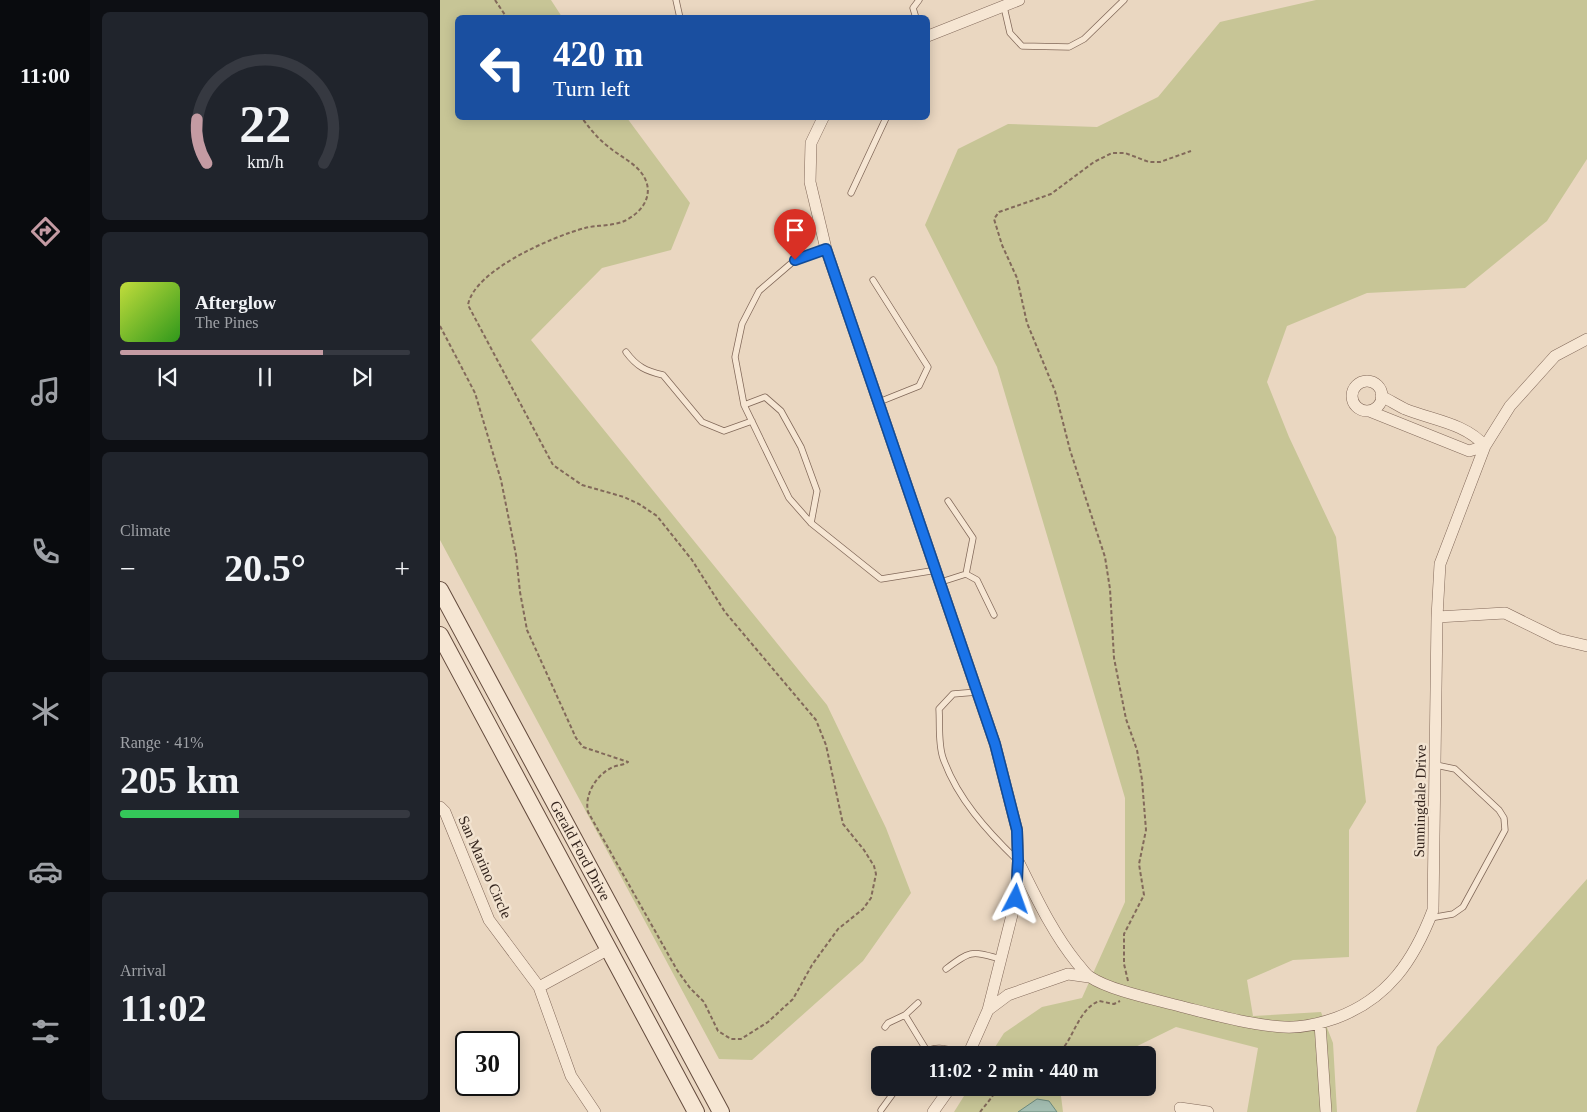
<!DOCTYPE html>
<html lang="en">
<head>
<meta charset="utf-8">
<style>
	body { margin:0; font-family:Georgia,serif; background:#20242c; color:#f1f3f6; height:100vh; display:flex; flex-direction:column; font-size:19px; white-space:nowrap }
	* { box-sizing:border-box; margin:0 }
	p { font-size:16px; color:#9ea1a6 }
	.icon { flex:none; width:28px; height:28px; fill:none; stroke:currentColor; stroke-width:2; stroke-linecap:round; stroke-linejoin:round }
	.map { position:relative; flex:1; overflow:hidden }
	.sheet { display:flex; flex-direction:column; gap:12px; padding:12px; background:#0d0f14; width:350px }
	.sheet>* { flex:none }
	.top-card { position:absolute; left:15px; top:15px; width:475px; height:105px; border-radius:8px; box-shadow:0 2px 12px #0003; background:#1a4fa0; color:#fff; overflow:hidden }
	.speed { position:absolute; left:15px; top:1031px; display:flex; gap:10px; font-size:25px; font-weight:700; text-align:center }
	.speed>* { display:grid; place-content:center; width:65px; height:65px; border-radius:50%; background:#171b24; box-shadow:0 2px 12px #0003; line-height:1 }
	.speed .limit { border:2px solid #111; border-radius:8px; background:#fff; color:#111 }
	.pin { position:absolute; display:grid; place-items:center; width:42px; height:42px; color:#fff; margin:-51px -21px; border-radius:50% 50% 50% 0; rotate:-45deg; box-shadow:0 0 5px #0007 }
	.pin .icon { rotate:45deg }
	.me { position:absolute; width:55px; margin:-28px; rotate:4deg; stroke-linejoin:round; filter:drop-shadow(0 0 4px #0008) }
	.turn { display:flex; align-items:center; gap:18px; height:105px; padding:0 15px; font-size:22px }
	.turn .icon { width:65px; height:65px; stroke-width:2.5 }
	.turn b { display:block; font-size:35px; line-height:42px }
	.big { font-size:38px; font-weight:700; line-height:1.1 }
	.sheet .widget { flex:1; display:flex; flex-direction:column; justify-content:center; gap:8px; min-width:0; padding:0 18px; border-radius:8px; background:#20242c }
	.sheet .dial { align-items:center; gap:0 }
	.dial svg { height:130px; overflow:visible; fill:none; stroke:#363941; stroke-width:7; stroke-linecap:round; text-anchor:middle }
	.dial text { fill:#f1f3f6; stroke:none }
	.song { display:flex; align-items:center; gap:15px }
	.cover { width:60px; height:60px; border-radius:8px; background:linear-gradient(135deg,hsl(70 70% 55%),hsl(110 70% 35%)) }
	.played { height:5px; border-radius:2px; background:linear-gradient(90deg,#c49ba3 70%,#363941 70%) }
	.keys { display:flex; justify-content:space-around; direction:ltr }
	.heat { display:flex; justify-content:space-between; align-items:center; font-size:28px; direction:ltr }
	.charge { height:8px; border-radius:4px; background:linear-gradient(90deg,#34c759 41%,#363941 0) }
	.trip { position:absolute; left:431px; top:1046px; width:285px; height:50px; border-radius:8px; background:#171b24; box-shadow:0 2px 12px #0003; font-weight:700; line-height:50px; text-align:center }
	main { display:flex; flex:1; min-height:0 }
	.dock { display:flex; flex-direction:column; width:90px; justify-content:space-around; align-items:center; background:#090b0e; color:#9ea1a6 }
	.dock .icon { width:35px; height:35px }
	.dock .on { color:#c49ba3 }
	.dock b { font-size:22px; color:#f1f3f6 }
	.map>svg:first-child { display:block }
	.green { fill:#c7c596 }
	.water { fill:#a3bdb1; stroke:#6b8a7d }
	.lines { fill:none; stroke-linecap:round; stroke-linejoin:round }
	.service-casing { stroke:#82695a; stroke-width:7 }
	.minor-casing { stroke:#82695a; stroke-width:12 }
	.secondary-casing { stroke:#644b3d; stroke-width:18 }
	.path { stroke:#82695a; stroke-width:2; stroke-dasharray:4 2.5; stroke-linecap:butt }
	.service { stroke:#f6e6d3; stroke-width:5.5 }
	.minor { stroke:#f6e6d3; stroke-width:11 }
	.secondary { stroke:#f6e6d3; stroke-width:16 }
	.route-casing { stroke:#114b97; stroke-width:12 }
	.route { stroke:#1a73e8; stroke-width:9 }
	.labels { text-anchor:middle; stroke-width:5; stroke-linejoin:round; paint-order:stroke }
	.street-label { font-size:15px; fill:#33241d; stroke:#f2e3d0 }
</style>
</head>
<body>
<main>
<nav class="dock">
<b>11:00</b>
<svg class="icon on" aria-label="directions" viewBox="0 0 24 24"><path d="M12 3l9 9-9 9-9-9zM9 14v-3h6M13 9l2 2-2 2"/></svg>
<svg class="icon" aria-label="music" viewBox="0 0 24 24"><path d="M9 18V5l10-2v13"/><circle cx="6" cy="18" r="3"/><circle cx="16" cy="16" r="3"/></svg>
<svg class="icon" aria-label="phone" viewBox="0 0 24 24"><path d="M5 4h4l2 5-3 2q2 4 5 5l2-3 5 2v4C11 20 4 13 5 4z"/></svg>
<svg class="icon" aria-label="climate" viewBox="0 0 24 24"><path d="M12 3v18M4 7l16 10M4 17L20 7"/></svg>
<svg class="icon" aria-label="car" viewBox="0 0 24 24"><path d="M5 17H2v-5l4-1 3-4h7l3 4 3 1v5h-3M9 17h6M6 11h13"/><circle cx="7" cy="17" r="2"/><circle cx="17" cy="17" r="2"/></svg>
<svg class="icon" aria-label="filters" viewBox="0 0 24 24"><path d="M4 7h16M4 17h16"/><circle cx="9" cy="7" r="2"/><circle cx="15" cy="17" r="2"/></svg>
</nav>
<section class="sheet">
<div class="widget dial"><svg viewBox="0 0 100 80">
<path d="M14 69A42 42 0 1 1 86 69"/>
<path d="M14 69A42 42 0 0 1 8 42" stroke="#c49ba3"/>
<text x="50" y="56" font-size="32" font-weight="700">22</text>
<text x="50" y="72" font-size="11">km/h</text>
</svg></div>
<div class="widget">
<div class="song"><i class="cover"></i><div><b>Afterglow</b><p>The Pines</p></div></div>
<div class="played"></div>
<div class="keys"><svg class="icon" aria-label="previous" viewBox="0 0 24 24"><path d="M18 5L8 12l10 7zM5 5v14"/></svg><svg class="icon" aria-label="pause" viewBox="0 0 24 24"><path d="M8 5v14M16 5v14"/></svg><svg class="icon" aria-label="next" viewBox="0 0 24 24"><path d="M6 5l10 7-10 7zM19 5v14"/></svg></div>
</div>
<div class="widget"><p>Climate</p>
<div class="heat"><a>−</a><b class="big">20.5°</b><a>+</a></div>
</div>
<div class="widget"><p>Range · 41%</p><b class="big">205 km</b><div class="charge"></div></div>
<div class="widget"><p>Arrival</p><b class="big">11:02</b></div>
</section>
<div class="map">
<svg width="1147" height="1112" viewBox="0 0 1147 1112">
	<rect width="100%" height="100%" fill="#ead7c1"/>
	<path class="green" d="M0 0H111L122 17 18 18V118H187L250 203 231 250 162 268 91 340 387 705 446 828 471 893 423 961 312 1060 279 1059 0 540Z
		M876 0H1147V159L1107 221 1025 288 927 293 847 326 827 382 849 437 896 537 926 802 909 830V957L853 960 807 980 813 1016 881 1012 893 1043 897 1112H807L818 1048 736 1027 679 1055H550L564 1033 602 1007 642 998 685 902V798L557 367 485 225 518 149 568 124 657 127 718 97 780 22Z
		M1147 879V1112H976L997 1047Z
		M529 1088H620L623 1112H514Z"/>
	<path class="water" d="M597 1099 609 1101 617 1112H578Z"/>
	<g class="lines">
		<g class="service-casing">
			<path id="service" d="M236 0 240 18
				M564 7 570 33 582 46 629 47 644 39 684 0
				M476 18 473 8 479 0
				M411 193 446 118
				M386 249 355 260 319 291 302 324 295 357 304 405 349 498 371 523 441 579 497 570
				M433 280 488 367 479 386 439 402
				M186 352C197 367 206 371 223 375L262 422 284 431 312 421
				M304 405 325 397 341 411 361 447 377 491 371 523
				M526 574 537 580 554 615
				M501 582 526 574 533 538 508 501
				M537 692 513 694 499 709C500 724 498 744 503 758 517 798 547 831 577 860
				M990 918 1013 914 1023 907 1065 830 1064 818 1059 810 1015 769 996 765
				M506 969C531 950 531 951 561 959
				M465 1015 487 1051
				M445 1027 448 1023 465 1015 478 1003
				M482 1055C495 1042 512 1051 527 1055
				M441 1110 457 1088"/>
		</g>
		<g class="minor-casing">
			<path id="minor" d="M488 36 579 0
				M383 118 371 143 370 182 386 249 555 744 577 830 578 861 576 899 548 1010 528 1055
				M912 396a15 15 0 1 1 30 0a15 15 0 1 1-30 0Z
				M929 411 1029 451 1045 446C1025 423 992 420 965 409 957 405 949 400 941 396
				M997 617 1065 613 1118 639 1147 646
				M0 807 5 812 49 920 99 987 131 1076 155 1112
				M578 861C596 897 612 932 637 963 641 967 645 974 650 977 671 991 718 1000 743 1007 775 1015 811 1025 844 1027 862 1028 879 1024 896 1018 948 999 974 960 993 910L997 617 1000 564 1045 446 1070 406 1115 356 1147 339
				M99 987 169 949
				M548 1010 568 995 628 974 649 977
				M880 1024 886 1112
				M740 1108 768 1112
				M493 1112 510 1088"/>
		</g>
		<g class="secondary-casing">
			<g id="secondary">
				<path id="s1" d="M0 590 281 1112"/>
				<path d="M0 635 256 1112"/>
			</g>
		</g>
		<path class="path" d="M55 0 67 18
			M0 326 35 393 49 440 61 480 76 555 80 592 87 630 136 738 143 747 188 762C184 765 178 765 173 767 157 774 144 794 148 812L237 970 250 988 264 1002 278 1031 291 1039H301L328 1022 353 999 372 965 398 929 423 909 431 898 436 874 434 866 424 850 403 824 386 745 376 720 285 612 252 560 217 516 199 504 184 497 142 485 113 465 28 305C34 270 114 236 145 228 157 225 171 226 182 222 199 215 213 199 206 181 200 165 182 158 170 148 158 139 150 129 142 118
			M688 981 684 964V934L704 895 699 864 706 830 702 780 697 750 686 719 674 658 670 589 665 557 630 450 615 391 587 323 577 278 562 245 554 219 559 212 611 194 654 162 672 153H685L709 162H720L751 151
			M615 1055C632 1047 636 1010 659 1001L674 1004 680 1001
			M540 1112 552 1097 556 1088"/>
		<use href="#service" class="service"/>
		<use href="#minor" class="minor"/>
		<use href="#secondary" class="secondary"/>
	</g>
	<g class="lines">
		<g class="route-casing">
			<path id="route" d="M355 260 386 249 555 744 577 830 578 861 576 899"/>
		</g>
		<use href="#route" class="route"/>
	</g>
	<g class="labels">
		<g class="street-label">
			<text transform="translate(980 801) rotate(-89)" y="5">Sunningdale Drive</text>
			<text dy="5" stroke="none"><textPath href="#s1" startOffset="296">Gerald Ford Drive</textPath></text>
			<text transform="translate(45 867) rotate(66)" y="5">San Marino Circle</text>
		</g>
	</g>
</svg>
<div class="speed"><div class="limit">30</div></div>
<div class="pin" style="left:355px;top:260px;background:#d93025"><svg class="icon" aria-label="arrive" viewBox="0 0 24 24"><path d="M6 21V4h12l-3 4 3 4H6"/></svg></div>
<svg class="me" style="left:576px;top:899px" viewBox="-20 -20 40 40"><path d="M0-17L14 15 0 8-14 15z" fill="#1a73e8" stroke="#fff" stroke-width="4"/></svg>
<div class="trip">11:02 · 2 min · 440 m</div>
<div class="top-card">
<div class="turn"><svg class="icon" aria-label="left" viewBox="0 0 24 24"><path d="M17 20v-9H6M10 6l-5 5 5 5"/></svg><div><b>420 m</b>Turn left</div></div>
</div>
</div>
</main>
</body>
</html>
